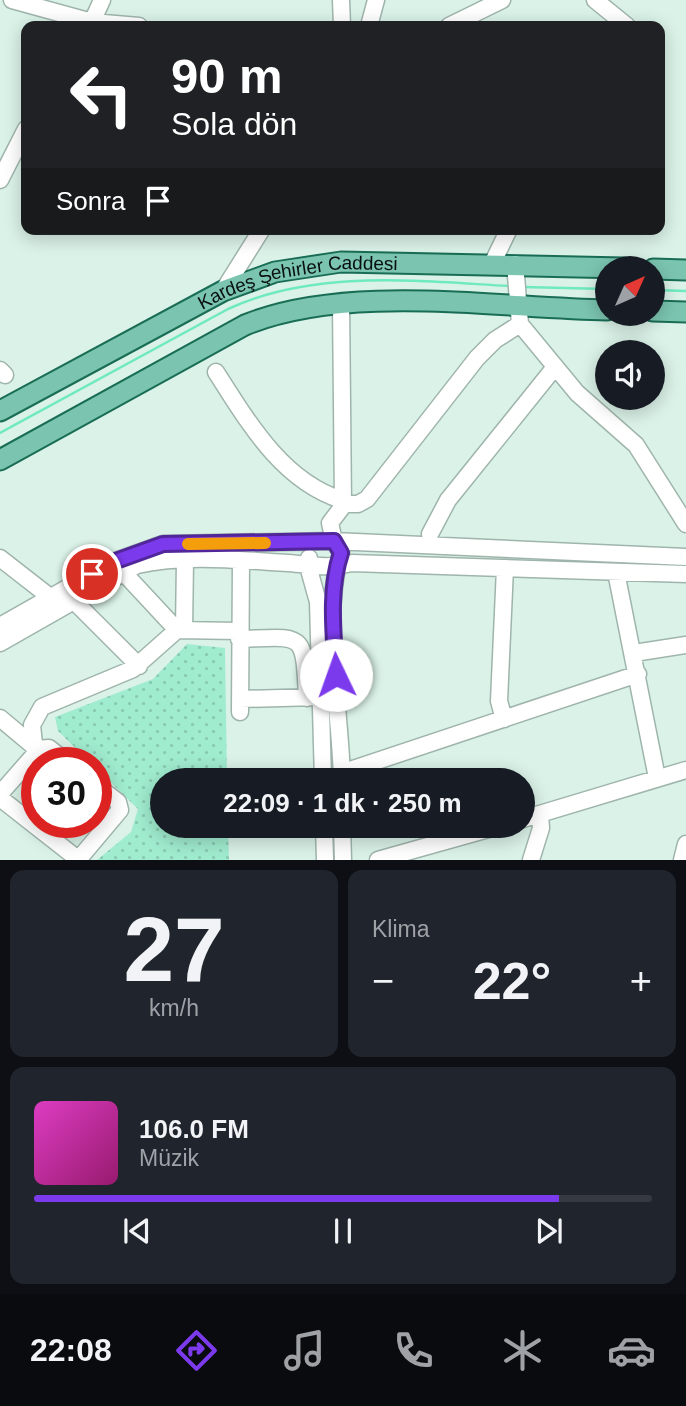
<!DOCTYPE html>
<html lang="tr">
<head>
<meta charset="utf-8">
<style>
	body { margin:0; font-family:Arial,sans-serif; background:#20242c; color:#f1f3f6; height:100vh; display:flex; flex-direction:column; font-size:26px; white-space:nowrap }
	* { box-sizing:border-box; margin:0 }
	p { font-size:23px; color:#9ea1a6 }
	.icon { flex:none; width:38px; height:38px; fill:none; stroke:currentColor; stroke-width:2; stroke-linecap:round; stroke-linejoin:round }
	.map { position:relative; height:860px; overflow:hidden }
	.panel { display:flex; flex-direction:column; gap:10px; padding:10px; background:#0d0f14; flex:1 }
	.panel>* { flex:none }
	.guide { position:absolute; left:21px; top:21px; width:644px; height:214px; border-radius:14px; box-shadow:0 4px 18px #0003; background:#202124; color:#fff; overflow:hidden }
	.needle { width:46px; rotate:45deg }
	.buttons { position:absolute; left:595px; top:256px; display:grid; gap:14px }
	.buttons a { display:grid; place-items:center; width:70px; height:70px; border-radius:50%; background:#171b24; box-shadow:0 4px 18px #0003; font-size:35px }
	.speed { position:absolute; left:21px; top:747px; display:flex; gap:14px; font-size:35px; font-weight:700; text-align:center }
	.speed>* { display:grid; place-content:center; width:91px; height:91px; border-radius:50%; background:#171b24; box-shadow:0 4px 18px #0003; line-height:1 }
	.speed .limit { border:10px solid #d22; background:#fff; color:#111 }
	.pin { position:absolute; display:grid; place-items:center; width:60px; height:60px; color:#fff; margin:-30px; border:4px solid #fff; border-radius:50%; box-shadow:0 2px 7px #0007 }
	.me { position:absolute; width:77px; margin:-38px; rotate:357deg; stroke-linejoin:round; filter:drop-shadow(0 0 5px #0008) }
	.turn { display:flex; align-items:center; gap:24px; height:147px; padding:0 35px; font-size:32px }
	.turn .icon { width:91px; height:91px; stroke-width:2.5 }
	.turn b { display:block; font-size:49px; line-height:60px }
	.then { display:flex; align-items:center; height:66px; padding:0 35px; background:#0003; gap:14px; font-size:26px }
	.big { font-size:52px; font-weight:800; line-height:1.1 }
	.panel .tile { flex:1; display:flex; flex-direction:column; justify-content:center; gap:10px; min-width:0; padding:0 24px; border-radius:14px; background:#20242c }
	.panel .dial { align-items:center; gap:0 }
	.dial b { font-size:91px; line-height:1 }
	.song { display:flex; align-items:center; gap:21px }
	.cover { width:84px; height:84px; border-radius:10px; background:linear-gradient(135deg,hsl(310 70% 55%),hsl(320 70% 35%)) }
	.played { height:7px; border-radius:4px; background:linear-gradient(90deg,#7c3aed 85%,#363941 85%) }
	.keys { display:flex; justify-content:space-around; direction:ltr }
	.heat { display:flex; justify-content:space-between; align-items:center; font-size:38px; direction:ltr }
	.panel .tiles { flex:1; display:grid; gap:10px; grid-template-columns:1fr 1fr }
	.tile:last-child { grid-column:span 2 }
	.trip { position:absolute; left:150px; top:768px; width:385px; height:70px; border-radius:35px; background:#171b24; box-shadow:0 4px 18px #0003; font-weight:800; line-height:70px; text-align:center }
	.tab-bar { display:flex; height:112px; justify-content:space-around; align-items:center; background:#090b0e; color:#9ea1a6 }
	.tab-bar .icon { width:49px; height:49px }
	.tab-bar .active { color:#7c3aed }
	.tab-bar b { font-size:32px; color:#f1f3f6 }
	.map>svg:first-child { display:block }
	.park { fill:url(#park-dots) }
	.lines { fill:none; stroke-linecap:round; stroke-linejoin:round }
	.stream { stroke:#6fe9c0; stroke-width:2.5 }
	.minor-casing { stroke:#9fb5ac; stroke-width:19 }
	.major-casing { stroke:#1a6d55; stroke-width:23 }
	.minor { stroke:#fff; stroke-width:16 }
	.major { stroke:#7bc5b0; stroke-width:19 }
	.route-casing { stroke:#51269a; stroke-width:18 }
	.route { stroke:#7c3aed; stroke-width:12 }
	.slow { stroke:#f59e0b; stroke-width:12 }
	.labels { text-anchor:middle; stroke-width:5; stroke-linejoin:round; paint-order:stroke }
	.street-label { font-size:19px; fill:#08100d; stroke:#ebfef6 }
</style>
</head>
<body>
<div class="map">
<svg width="686" height="860" viewBox="0 0 686 860">
	<defs>
		<pattern id="park-dots" width="8" height="8" patternUnits="userSpaceOnUse" patternTransform="scale(1.75)"><rect width="8" height="8" fill="#a0eccf"/><path d="M2 2h.1M6 6h.1" fill="none" stroke="#88c9b1" stroke-width="1.8" stroke-linecap="round"/></pattern>
	</defs>
	<rect width="100%" height="100%" fill="#daf2e8"/>
	<path class="park" d="M187 644 225 648 227 780H163V826H228L229 860H97L131 832 138 809 96 768V763H91L58 731 55 717 153 679Z"/>
	<g class="lines">
		<path class="stream" d="M523 287 607 289
			M653 290 686 291
			M0 433 228 309C315 269 416 281 509 286"/>
		<g class="minor-casing">
			<path id="minor" d="M12 0 92 22 139 26
				M341 0 342 26
				M595 0 627 26
				M92 22 102 0
				M369 26 376 0
				M449 26 502 0
				M0 180 26 129
				M492 264 509 229
				M515 264 520 324 577 393 636 445 686 524
				M223 291 262 229
				M341 303 343 506 330 523 334 541 341 553C321 614 341 715 342 780
				M0 370 5 375
				M216 372C248 422 282 481 342 500
				M343 504H358L367 499 477 358 495 340 520 324
				M430 534 448 500 555 367
				M0 558 50 597
				M309 558 308 566 318 602 323 780
				M616 572 657 778
				M124 573 177 630
				M73 600 139 666
				M0 626 113 562 163 544 334 541 686 557
				M184 630 185 560
				M239 639C304 637 304 630 307 698
				M0 643 137 565C184 554 239 560 288 563 315 565 322 569 352 563L686 574
				M634 653 686 645
				M240 699 318 697
				M240 712 241 562
				M0 718 37 749 49 748 68 763
				M504 719 499 701 505 568
				M341 773 638 674
				M0 794 35 754 32 725 42 707 133 669 177 630 239 631
				M0 798 79 860
				M523 819 686 770
				M324 826 325 860
				M342 826 343 860
				M78 860 120 810 118 802 96 785
				M378 860 499 826
				M531 860 541 828 540 815
				M682 860 686 844"/>
		</g>
		<g class="major-casing">
			<g id="major">
				<path d="M653 269 686 270"/>
				<path d="M653 311 686 312"/>
				<path id="s1" d="M0 411 223 291 275 272 341 262 624 268"/>
				<path d="M0 460 245 325C347 283 497 308 607 310"/>
			</g>
		</g>
		<use href="#minor" class="minor"/>
		<use href="#major" class="major"/>
	</g>
	<g class="lines">
		<g class="route-casing">
			<path id="route" d="M92 574 113 562 163 544 334 541 341 553C328 591 334 636 336 675"/>
		</g>
		<use href="#route" class="route"/>
		<path class="slow" d="M188 544 265 543"/>
	</g>
	<g class="labels">
		<g class="street-label">
			<text dy="7" stroke="none"><textPath href="#s1" startOffset="329">Kardeş Şehirler Caddesi</textPath></text>
		</g>
	</g>
</svg>
<div class="buttons">
<a><svg class="needle" viewBox="-14 -14 28 28"><path d="M0-13l5 13h-10z" fill="#e53935"/><path d="M0 13l5-13h-10z" fill="#9ea1a6"/></svg></a>
<a><svg class="icon" aria-label="sound" viewBox="0 0 24 24"><path d="M4 9h4l5-4v14l-5-4H4zM17 9q2 3 0 6"/></svg></a>
</div>
<div class="speed"><div class="limit">30</div></div>
<div class="pin" style="left:92px;top:574px;background:#d93025"><svg class="icon" aria-label="arrive" viewBox="0 0 24 24"><path d="M6 21V4h12l-3 4 3 4H6"/></svg></div>
<svg class="me" style="left:336px;top:675px" viewBox="-20 -20 40 40"><circle r="19" fill="#fff"/><path d="M0-13L10 11 0 6-10 11z" fill="#7c3aed"/></svg>
<div class="trip">22:09 · 1 dk · 250 m</div>
<div class="guide">
<div class="turn"><svg class="icon" aria-label="left" viewBox="0 0 24 24"><path d="M17 20v-9H6M10 6l-5 5 5 5"/></svg><div><b>90 m</b>Sola dön</div></div>
<div class="then">Sonra<svg class="icon" aria-label="arrive" viewBox="0 0 24 24"><path d="M6 21V4h12l-3 4 3 4H6"/></svg></div>
</div>
</div>
<section class="panel">
<div class="tiles">
<div class="tile dial"><b>27</b><p>km/h</p></div>
<div class="tile"><p>Klima</p>
<div class="heat"><a>−</a><b class="big">22°</b><a>+</a></div>
</div>
<div class="tile">
<div class="song"><i class="cover"></i><div><b>106.0 FM</b><p>Müzik</p></div></div>
<div class="played"></div>
<div class="keys"><svg class="icon" aria-label="previous" viewBox="0 0 24 24"><path d="M18 5L8 12l10 7zM5 5v14"/></svg><svg class="icon" aria-label="pause" viewBox="0 0 24 24"><path d="M8 5v14M16 5v14"/></svg><svg class="icon" aria-label="next" viewBox="0 0 24 24"><path d="M6 5l10 7-10 7zM19 5v14"/></svg></div>
</div>
</div>
</section>
<nav class="tab-bar">
<b>22:08</b>
<svg class="icon active" aria-label="directions" viewBox="0 0 24 24"><path d="M12 3l9 9-9 9-9-9zM9 14v-3h6M13 9l2 2-2 2"/></svg>
<svg class="icon" aria-label="music" viewBox="0 0 24 24"><path d="M9 18V5l10-2v13"/><circle cx="6" cy="18" r="3"/><circle cx="16" cy="16" r="3"/></svg>
<svg class="icon" aria-label="phone" viewBox="0 0 24 24"><path d="M5 4h4l2 5-3 2q2 4 5 5l2-3 5 2v4C11 20 4 13 5 4z"/></svg>
<svg class="icon" aria-label="climate" viewBox="0 0 24 24"><path d="M12 3v18M4 7l16 10M4 17L20 7"/></svg>
<svg class="icon" aria-label="car" viewBox="0 0 24 24"><path d="M5 17H2v-5l4-1 3-4h7l3 4 3 1v5h-3M9 17h6M6 11h13"/><circle cx="7" cy="17" r="2"/><circle cx="17" cy="17" r="2"/></svg>
</nav>
</body>
</html>
